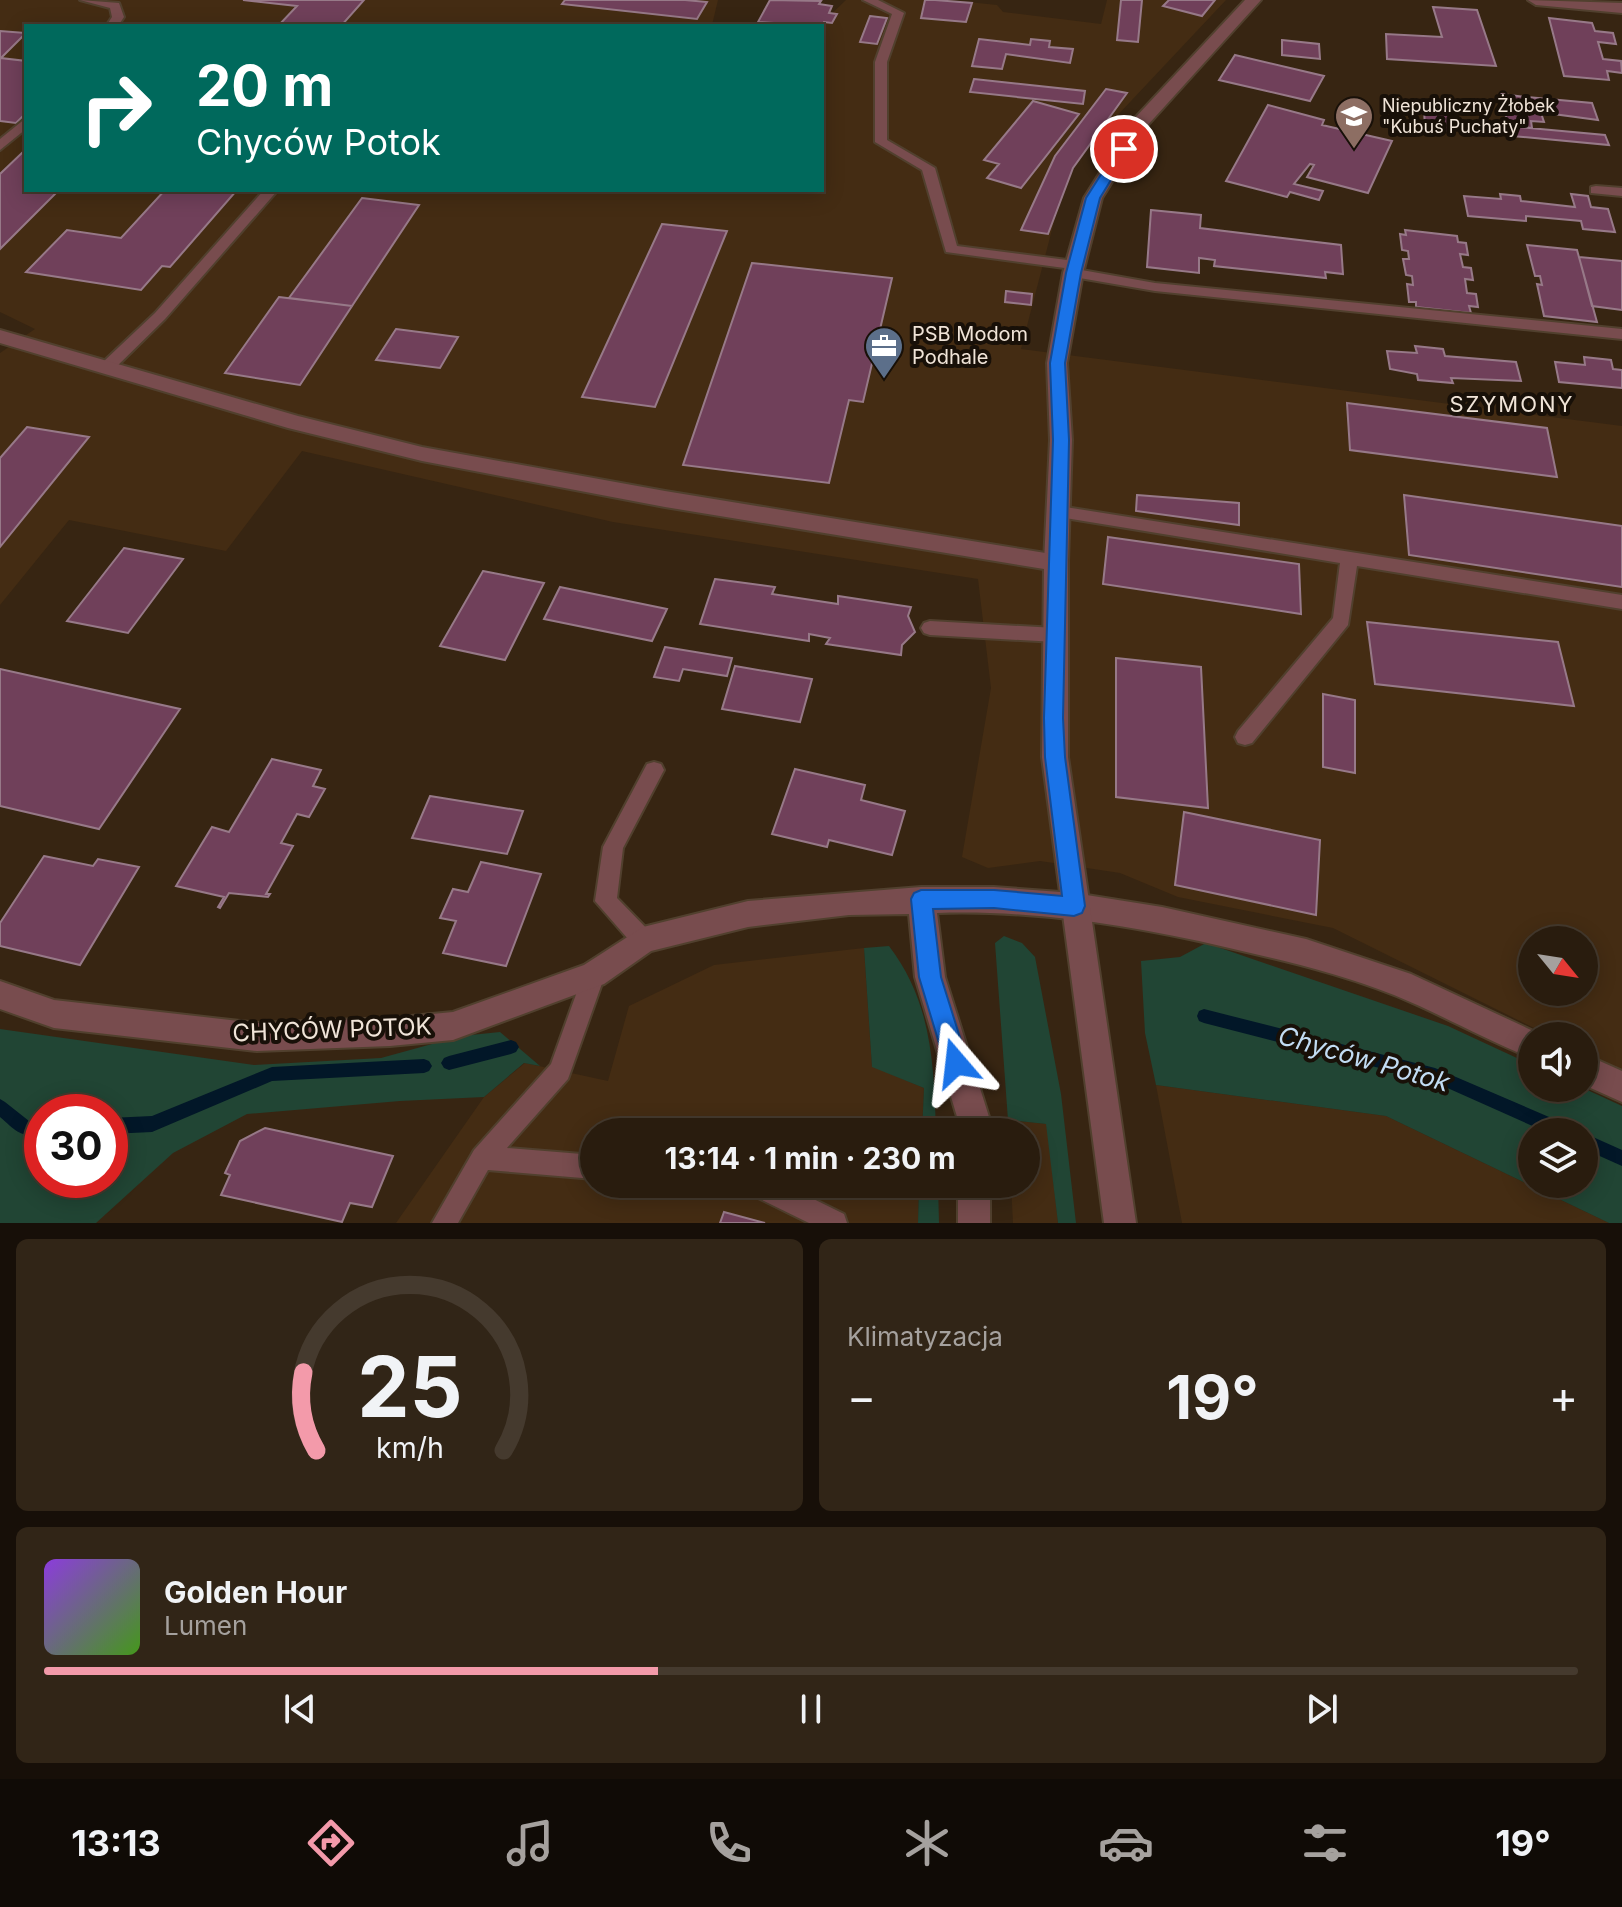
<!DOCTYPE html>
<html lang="pl">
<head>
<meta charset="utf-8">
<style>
	body { margin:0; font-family:Inter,sans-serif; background:#312517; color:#f1f3f6; height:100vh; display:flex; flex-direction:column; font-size:30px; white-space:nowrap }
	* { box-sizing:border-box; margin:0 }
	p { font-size:26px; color:#a5a19e }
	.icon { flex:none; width:44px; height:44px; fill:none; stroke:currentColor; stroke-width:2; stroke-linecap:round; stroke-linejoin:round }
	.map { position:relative; height:1223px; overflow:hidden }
	.details { display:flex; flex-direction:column; gap:16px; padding:16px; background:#170f08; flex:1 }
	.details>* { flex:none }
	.hud { position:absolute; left:24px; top:24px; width:800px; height:168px; border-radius:0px; box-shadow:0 4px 20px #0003,0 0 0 2px #453a2e; background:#00695c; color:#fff; overflow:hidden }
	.needle { width:52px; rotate:120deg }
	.tools { position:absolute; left:1518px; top:926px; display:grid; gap:16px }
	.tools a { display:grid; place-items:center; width:80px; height:80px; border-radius:50%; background:#291c0e; box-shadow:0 4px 20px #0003,0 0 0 2px #453a2e; font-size:40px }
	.speed { position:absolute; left:24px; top:1094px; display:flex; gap:16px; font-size:40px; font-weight:700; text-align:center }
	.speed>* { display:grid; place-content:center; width:104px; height:104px; border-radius:50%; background:#291c0e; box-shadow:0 4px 20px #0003,0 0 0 2px #453a2e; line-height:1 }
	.speed .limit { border:12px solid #d22; background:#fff; color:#111 }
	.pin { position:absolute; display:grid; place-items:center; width:68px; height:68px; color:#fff; margin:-34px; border:4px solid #fff; border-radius:50%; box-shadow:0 2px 8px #0007 }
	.me { position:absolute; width:88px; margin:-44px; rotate:343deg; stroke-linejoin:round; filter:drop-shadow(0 0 6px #0008) }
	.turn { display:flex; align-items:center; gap:28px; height:168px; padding:0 40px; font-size:36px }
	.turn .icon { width:104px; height:104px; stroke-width:2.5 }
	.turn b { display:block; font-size:56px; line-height:68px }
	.big { font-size:60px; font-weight:700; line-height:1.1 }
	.details .tile { flex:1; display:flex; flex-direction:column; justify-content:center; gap:12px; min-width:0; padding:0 28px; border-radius:12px; background:#312517 }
	.details .dial { align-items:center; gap:0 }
	.dial svg { height:208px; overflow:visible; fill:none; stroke:#453a2e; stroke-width:7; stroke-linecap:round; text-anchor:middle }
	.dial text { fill:#f1f3f6; stroke:none }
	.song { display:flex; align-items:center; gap:24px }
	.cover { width:96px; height:96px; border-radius:12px; background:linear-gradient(135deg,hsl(270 70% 55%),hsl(100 70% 35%)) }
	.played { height:8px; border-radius:4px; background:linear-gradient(90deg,#f39aaa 40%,#453a2e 40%) }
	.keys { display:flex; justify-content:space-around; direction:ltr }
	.heat { display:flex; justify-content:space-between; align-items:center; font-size:44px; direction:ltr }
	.details .tiles { flex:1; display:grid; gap:16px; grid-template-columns:1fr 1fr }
	.tile:last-child { grid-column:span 2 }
	.trip { position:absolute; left:580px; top:1118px; width:460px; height:80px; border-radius:40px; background:#291c0e; box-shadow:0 4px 20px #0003,0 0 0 2px #453a2e; font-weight:700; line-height:80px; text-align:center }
	.tab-bar { display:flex; height:128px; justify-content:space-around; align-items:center; background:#100b06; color:#a5a19e }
	.tab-bar .icon { width:56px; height:56px }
	.tab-bar .active { color:#f39aaa }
	.tab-bar b { font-size:36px; color:#f1f3f6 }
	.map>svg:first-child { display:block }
	.built { fill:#442c13; fill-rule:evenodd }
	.green { fill:#214534; fill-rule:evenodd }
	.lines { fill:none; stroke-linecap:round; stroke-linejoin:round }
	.stream { fill:#021728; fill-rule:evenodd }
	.building { fill:#70405a; stroke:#977988; stroke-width:2 }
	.service-casing { stroke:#51402e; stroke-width:4 }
	.minor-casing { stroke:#51402e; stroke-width:4 }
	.tertiary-casing { stroke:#51402e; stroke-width:4 }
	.service { fill:#784c4e; fill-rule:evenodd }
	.minor { fill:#784c4e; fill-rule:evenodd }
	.tertiary { fill:#784c4e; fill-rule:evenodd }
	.route { fill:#1a73e8; stroke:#114b97; stroke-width:2 }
	.labels { text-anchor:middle; stroke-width:8; stroke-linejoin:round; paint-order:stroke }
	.far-poi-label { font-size:18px; fill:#f0e4d8; stroke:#181008; text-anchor:start }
	.poi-label { font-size:20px; fill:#f0e4d8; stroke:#181008; text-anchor:start }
	.neighbourhood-label { font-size:22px; letter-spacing:2px; fill:#f0e4d8; stroke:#181008 }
	.near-street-label { font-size:24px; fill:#f0e4d8; stroke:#181008 }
	.near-water-label { font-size:26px; font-style:italic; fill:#c2dcf3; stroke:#181008 }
</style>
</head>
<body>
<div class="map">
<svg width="1622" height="1223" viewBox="0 0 1622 1223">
	<rect width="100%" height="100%" fill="#372512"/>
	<path class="built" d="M0 0H718L712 25 719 26H26V190H822V26H819L846 0H949L997 5 1003 12 1101 24 1107 0H1226L1068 168 1021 349 1622 426V1072L1584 1053V1036H1550L1333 928 1178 897 1120 873 1040 861 988 868 962 857 991 688 978 579 613 522 302 451 226 551 69 520 0 605V353L35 329 0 312ZM1532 940H1584V992H1532Z
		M864 948 872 1066 924 1088 922 1132H594V1184H919L918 1223H396L484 1097 525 1063 608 1081 629 1006 714 965Z
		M1156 1085 1386 1116 1609 1223H1182Z
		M1008 1120 1047 1124 1058 1223H1013L1011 1184H1026V1132H1009Z"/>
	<path class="green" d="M1004 936 1022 943 1035 957 1061 1094 1076 1223H1058L1046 1124 1008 1120 995 943Z
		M1206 943 1448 1026 1532 1065V1088H1583L1622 1106V1223H1609L1386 1116 1156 1085 1145 1033 1141 961 1180 957ZM1584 1132V1184H1532V1132Z
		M889 946C932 1002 934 1065 936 1132H922L924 1088 872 1067 864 948Z
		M0 1029 254 1065 381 1058 461 1036 500 1032 540 1066 524 1063 484 1097 400 1101 247 1114 173 1153 96 1223H0ZM42 1112H110V1180H42Z
		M919 1184H938L939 1223H918Z"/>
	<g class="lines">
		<path class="stream" d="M1204 1009 1435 1068 1570 1126 1572 1132H1546L1434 1082 1204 1023 1199 1021 1197 1016 1199 1011Z
			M511 1040 516 1042 519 1047 516 1052 511 1054 449 1070 444 1068 441 1063 444 1058 449 1056Z
			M424 1059 429 1061 432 1066 429 1071 424 1073 272 1081 152 1132 110 1134V1118L152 1116 272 1067Z
			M0 1099 5 1102 29 1121 42 1120V1136C20 1137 16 1131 0 1117Z
			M1584 1133 1622 1150V1166L1584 1149Z"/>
	</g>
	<path class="building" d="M243 0H364L341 26H278L297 6Z
		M565 0H685L707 2 697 19 562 4Z
		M770 0 821 1 819 4 832 6 829 13 837 14 832 23 824 22 822 26 758 22Z
		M925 0H935L972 3 966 22 921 18Z
		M1121 0H1142L1138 42 1117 40Z
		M1169 0H1215L1202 16 1163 6Z
		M1433 7 1477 10 1496 66 1387 59 1386 34 1442 37Z
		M870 16 887 18 877 44 860 42Z
		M1549 18 1592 23 1595 31 1613 33 1616 44 1598 42 1603 59 1621 61 1622 73 1607 71 1609 80 1564 76Z
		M0 31 26 33 1 58 26 61V113L16 123 0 121Z
		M979 39 1030 45 1031 39 1050 41 1049 47 1073 49 1070 63 1006 54 1002 69 972 66Z
		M1282 40 1319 44 1320 59 1282 55Z
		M1235 55 1324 76 1310 101 1219 80Z
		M974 79 1085 91 1083 104 970 92Z
		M1106 89 1127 93 1073 168 1048 234 1021 230 1055 156Z
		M1501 94 1527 97 1531 111 1541 113 1544 122 1531 121 1532 128 1508 126Z
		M1527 97 1592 103 1598 120 1531 111Z
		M1033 101 1079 114 1021 188 987 178 999 164 984 160Z
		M1268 105 1324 120 1322 125 1392 141 1368 193 1307 177 1314 165 1310 164 1294 184 1323 191 1319 200 1290 192 1287 197 1226 181Z
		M1424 109 1451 112 1453 131 1425 128Z
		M1508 126 1605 135 1609 145 1512 136Z
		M26 149V190H59L0 249V174Z
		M165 190H237L170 267 162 266 141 290 26 272 67 230 121 238Z
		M1500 194 1520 196 1521 201 1575 207 1571 194 1588 196 1591 207 1608 209 1615 232 1583 229 1581 221 1526 216V221L1468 216 1464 196 1501 199Z
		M362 198 419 205 352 306 289 298Z
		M1151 210 1201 215 1200 228 1341 245 1343 274 1325 272 1326 278 1214 266 1215 260 1199 258V273L1147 267Z
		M662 224 727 231 655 407 582 397Z
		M1405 230 1457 236 1458 242 1466 243 1468 255 1460 254 1463 267 1471 268 1473 280 1465 279 1467 293 1476 294 1478 307 1469 306 1471 313 1416 307V302H1409L1407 284 1413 285 1412 276 1406 275 1403 259H1409L1408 251 1402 250 1400 234 1406 235Z
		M1527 245 1577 250 1597 322 1544 316 1537 284 1542 285 1540 276H1535Z
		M1579 257 1622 261V310L1592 306Z
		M752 263 892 278 863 402 849 400 829 483 683 465Z
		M1006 291 1032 294 1031 305 1005 302Z
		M279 297 352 306 300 385 225 373Z
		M396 329 458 337 440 368 376 360Z
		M1415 346 1443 349 1445 356 1516 362 1521 381 1451 378 1453 383 1418 380 1417 374 1390 369 1387 351 1417 353Z
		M1584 357 1611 360 1613 369 1622 370V388L1559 382 1555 362 1585 365Z
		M1347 403 1547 428 1557 477 1350 450Z
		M27 427 89 437 0 547V458Z
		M1137 495 1239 503V525L1136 511Z
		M1404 495 1622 526V587L1409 555Z
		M1108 537 1299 564 1301 614 1103 584Z
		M124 548 183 559 128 633 67 621Z
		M483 571 544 583 505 660 440 646Z
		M715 579 775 587 772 594 838 604V596L911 607 908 616 915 632 902 645 901 655 826 644 830 638 809 634V641L700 624Z
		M560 587 667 609 652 641 544 619Z
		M1367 622 1558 642 1574 706 1375 684Z
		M665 647 732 658 727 676 683 669 679 681 654 677Z
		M1116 658 1201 667 1208 808 1116 797Z
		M735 666 812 679 800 722 722 709Z
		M0 669 180 709 99 829 0 806Z
		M1323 694 1355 700V773L1323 767Z
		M272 759 321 770 313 786 325 789 309 817 297 814 281 843 293 846 266 894H270L268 897 229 893 220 908 218 907 224 897 176 886 212 827 229 832Z
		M795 769 865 785 861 800 905 811 892 855 829 840 827 847 772 834Z
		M430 796 523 811 507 854 412 838Z
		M1184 812 1320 840 1316 915 1175 885Z
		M44 856 93 866 98 859 139 867 80 965 0 946V923Z
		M481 862 541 874 506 966 443 953 456 921 440 918 453 889 468 892Z
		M265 1128 393 1156 372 1207 350 1203 342 1222 221 1195 230 1175 225 1173 240 1141Z
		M724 1212 765 1223H720Z"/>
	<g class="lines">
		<g class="service-casing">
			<path id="service" d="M80 0 119 3 124 17 118 26H106L112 17 110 8Z
				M863 0H878L904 13 887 62V140L935 168 957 246 1075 261 1082 265 1076 269 1155 283 1622 329V339L1155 291 1068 276 1066 273 1072 269 946 252 922 170 875 142V62L892 14Z
				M26 118V129L0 150V139Z
				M1596 186 1622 188V196L1591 193V187Z
				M264 190H278L165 319 112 371H102L99 367 102 363 155 313Z
				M1059 506 1622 595V609L1357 566 1348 625 1252 743 1245 745 1238 743 1235 737 1238 731 1333 618 1340 563 1053 516 1051 512 1053 508Z
				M930 621 1056 628 1062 630 1065 635 1062 640 1056 642 930 635 924 633 921 628 924 623Z
				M654 762 661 764 664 770 623 848 617 898 651 933 654 940 651 947 643 950 635 947 595 901 603 847 647 764Z
				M594 965 602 968 605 975 568 1079 507 1148 594 1155V1179L488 1170 458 1223H432L474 1150 551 1064 583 975 586 968Z
				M745 1184H783L844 1214 847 1223H809L748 1193Z"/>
		</g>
		<g class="minor-casing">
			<path id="minor" d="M1245 0H1261L1146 127 1102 198 1083 273 1067 363 1072 440 1068 562 1064 568 1056 571 1048 568 1044 562 1050 440 1047 363 1063 273 1084 198 1133 120Z
				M1528 0 1622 3V13L1536 5Z
				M921 887H994L1074 893 1162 907 1306 939 1411 974 1544 1036H1532V1058C1485 1040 1441 1014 1394 995 1339 973 1282 960 1225 947 1130 925 1035 910 937 913L945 977 990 1120V1132H958V1120L915 977 909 914 849 915 748 927 651 951 604 984 453 1040 390 1046 257 1051 54 1028 0 1009V981L54 1000 257 1023 390 1018 453 1012 584 965 643 927 748 901Z
				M1584 1054 1622 1071V1102L1584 1085Z
				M958 1184H990V1223H958Z"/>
		</g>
		<g class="tertiary-casing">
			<path id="tertiary" d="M0 330 298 416 422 447 665 491 1064 556 1068 562V757L1136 1223H1104L1042 757 1044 569 665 507 422 461 288 428 0 343Z"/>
		</g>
		<use href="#service" class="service"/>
		<use href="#minor" class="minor"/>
		<use href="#tertiary" class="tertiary"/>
	</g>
	<path class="route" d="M1124 145 1130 149 1100 198 1081 273 1065 363 1069 440 1063 718 1065 757 1085 906 1082 913 1074 916 994 908 933 909 941 977 968 1063 965 1071 956 1074 948 1071 945 1063 919 977 911 899 914 893 921 890H994L1062 896 1045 757 1044 718 1053 440 1050 363 1066 273 1086 198 1119 146Z"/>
	<defs>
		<g id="school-pin" transform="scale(2)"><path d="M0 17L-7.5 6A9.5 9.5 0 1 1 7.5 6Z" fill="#8d6e63" stroke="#181008"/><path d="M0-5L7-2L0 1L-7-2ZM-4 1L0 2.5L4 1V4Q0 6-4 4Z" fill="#fff"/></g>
		<g id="office-pin" transform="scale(2)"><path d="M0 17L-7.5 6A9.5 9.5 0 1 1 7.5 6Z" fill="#5c6f8a" stroke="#181008"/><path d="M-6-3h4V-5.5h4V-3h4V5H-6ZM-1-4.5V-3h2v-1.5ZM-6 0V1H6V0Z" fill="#fff"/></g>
	</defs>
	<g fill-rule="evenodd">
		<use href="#school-pin" x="1354" y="116"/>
		<use href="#office-pin" x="884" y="346"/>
	</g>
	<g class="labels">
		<g class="far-poi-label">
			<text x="1382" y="112">Niepubliczny Żłobek<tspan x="1382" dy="21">"Kubuś Puchaty"</tspan></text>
		</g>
		<g class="poi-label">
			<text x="912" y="341">PSB Modom<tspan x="912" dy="23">Podhale</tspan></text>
		</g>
		<g class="neighbourhood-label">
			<text x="1512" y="412">SZYMONY</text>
		</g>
		<g class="near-street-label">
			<text transform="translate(332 1030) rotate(-2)" y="8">CHYCÓW POTOK</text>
		</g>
		<g class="near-water-label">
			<text transform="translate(1364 1059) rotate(16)" y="9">Chyców Potok</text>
		</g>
	</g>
</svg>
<div class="tools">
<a><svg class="needle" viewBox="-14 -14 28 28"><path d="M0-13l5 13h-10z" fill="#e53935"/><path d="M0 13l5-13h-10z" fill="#a5a19e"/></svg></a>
<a><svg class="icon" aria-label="sound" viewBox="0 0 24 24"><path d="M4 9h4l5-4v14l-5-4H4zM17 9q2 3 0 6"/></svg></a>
<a><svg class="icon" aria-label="layers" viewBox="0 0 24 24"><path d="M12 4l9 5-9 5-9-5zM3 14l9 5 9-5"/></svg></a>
</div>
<div class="speed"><div class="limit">30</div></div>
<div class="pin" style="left:1124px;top:149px;background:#d93025"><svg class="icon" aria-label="arrive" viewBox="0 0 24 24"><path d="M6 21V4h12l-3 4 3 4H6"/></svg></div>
<svg class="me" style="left:956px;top:1063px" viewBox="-20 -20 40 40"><path d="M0-17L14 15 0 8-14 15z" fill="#1a73e8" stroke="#fff" stroke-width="4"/></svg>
<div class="trip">13:14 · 1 min · 230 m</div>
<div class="hud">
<div class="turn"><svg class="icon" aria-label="right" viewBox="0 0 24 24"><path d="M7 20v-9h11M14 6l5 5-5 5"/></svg><div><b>20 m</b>Chyców Potok</div></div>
</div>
</div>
<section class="details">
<div class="tiles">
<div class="tile dial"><svg viewBox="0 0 100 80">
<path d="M14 69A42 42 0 1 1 86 69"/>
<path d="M14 69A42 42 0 0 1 9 39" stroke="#f39aaa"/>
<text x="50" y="56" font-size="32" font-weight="700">25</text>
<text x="50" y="72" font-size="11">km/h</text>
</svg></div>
<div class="tile"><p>Klimatyzacja</p>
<div class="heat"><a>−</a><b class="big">19°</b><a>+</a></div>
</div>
<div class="tile">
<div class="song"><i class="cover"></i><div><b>Golden Hour</b><p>Lumen</p></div></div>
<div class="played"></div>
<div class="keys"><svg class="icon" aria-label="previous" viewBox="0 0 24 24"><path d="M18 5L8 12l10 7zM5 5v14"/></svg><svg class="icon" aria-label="pause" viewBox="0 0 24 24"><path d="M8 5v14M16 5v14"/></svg><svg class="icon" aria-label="next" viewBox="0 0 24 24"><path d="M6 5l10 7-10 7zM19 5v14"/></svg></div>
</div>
</div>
</section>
<nav class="tab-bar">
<b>13:13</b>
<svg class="icon active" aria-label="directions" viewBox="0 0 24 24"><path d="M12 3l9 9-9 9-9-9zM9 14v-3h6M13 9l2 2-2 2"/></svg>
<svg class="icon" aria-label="music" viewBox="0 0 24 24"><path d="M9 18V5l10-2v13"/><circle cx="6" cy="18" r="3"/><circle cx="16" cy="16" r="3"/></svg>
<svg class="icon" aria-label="phone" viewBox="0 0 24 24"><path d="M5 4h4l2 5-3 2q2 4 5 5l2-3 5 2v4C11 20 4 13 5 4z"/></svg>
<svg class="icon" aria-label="climate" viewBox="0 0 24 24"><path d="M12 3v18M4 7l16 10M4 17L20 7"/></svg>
<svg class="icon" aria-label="car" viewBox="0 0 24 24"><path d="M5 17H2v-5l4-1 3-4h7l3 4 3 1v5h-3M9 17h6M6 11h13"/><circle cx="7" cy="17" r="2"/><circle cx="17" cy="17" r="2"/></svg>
<svg class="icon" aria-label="filters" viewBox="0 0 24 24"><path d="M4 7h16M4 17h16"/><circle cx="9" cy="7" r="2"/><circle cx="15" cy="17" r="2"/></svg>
<b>19°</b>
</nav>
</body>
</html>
